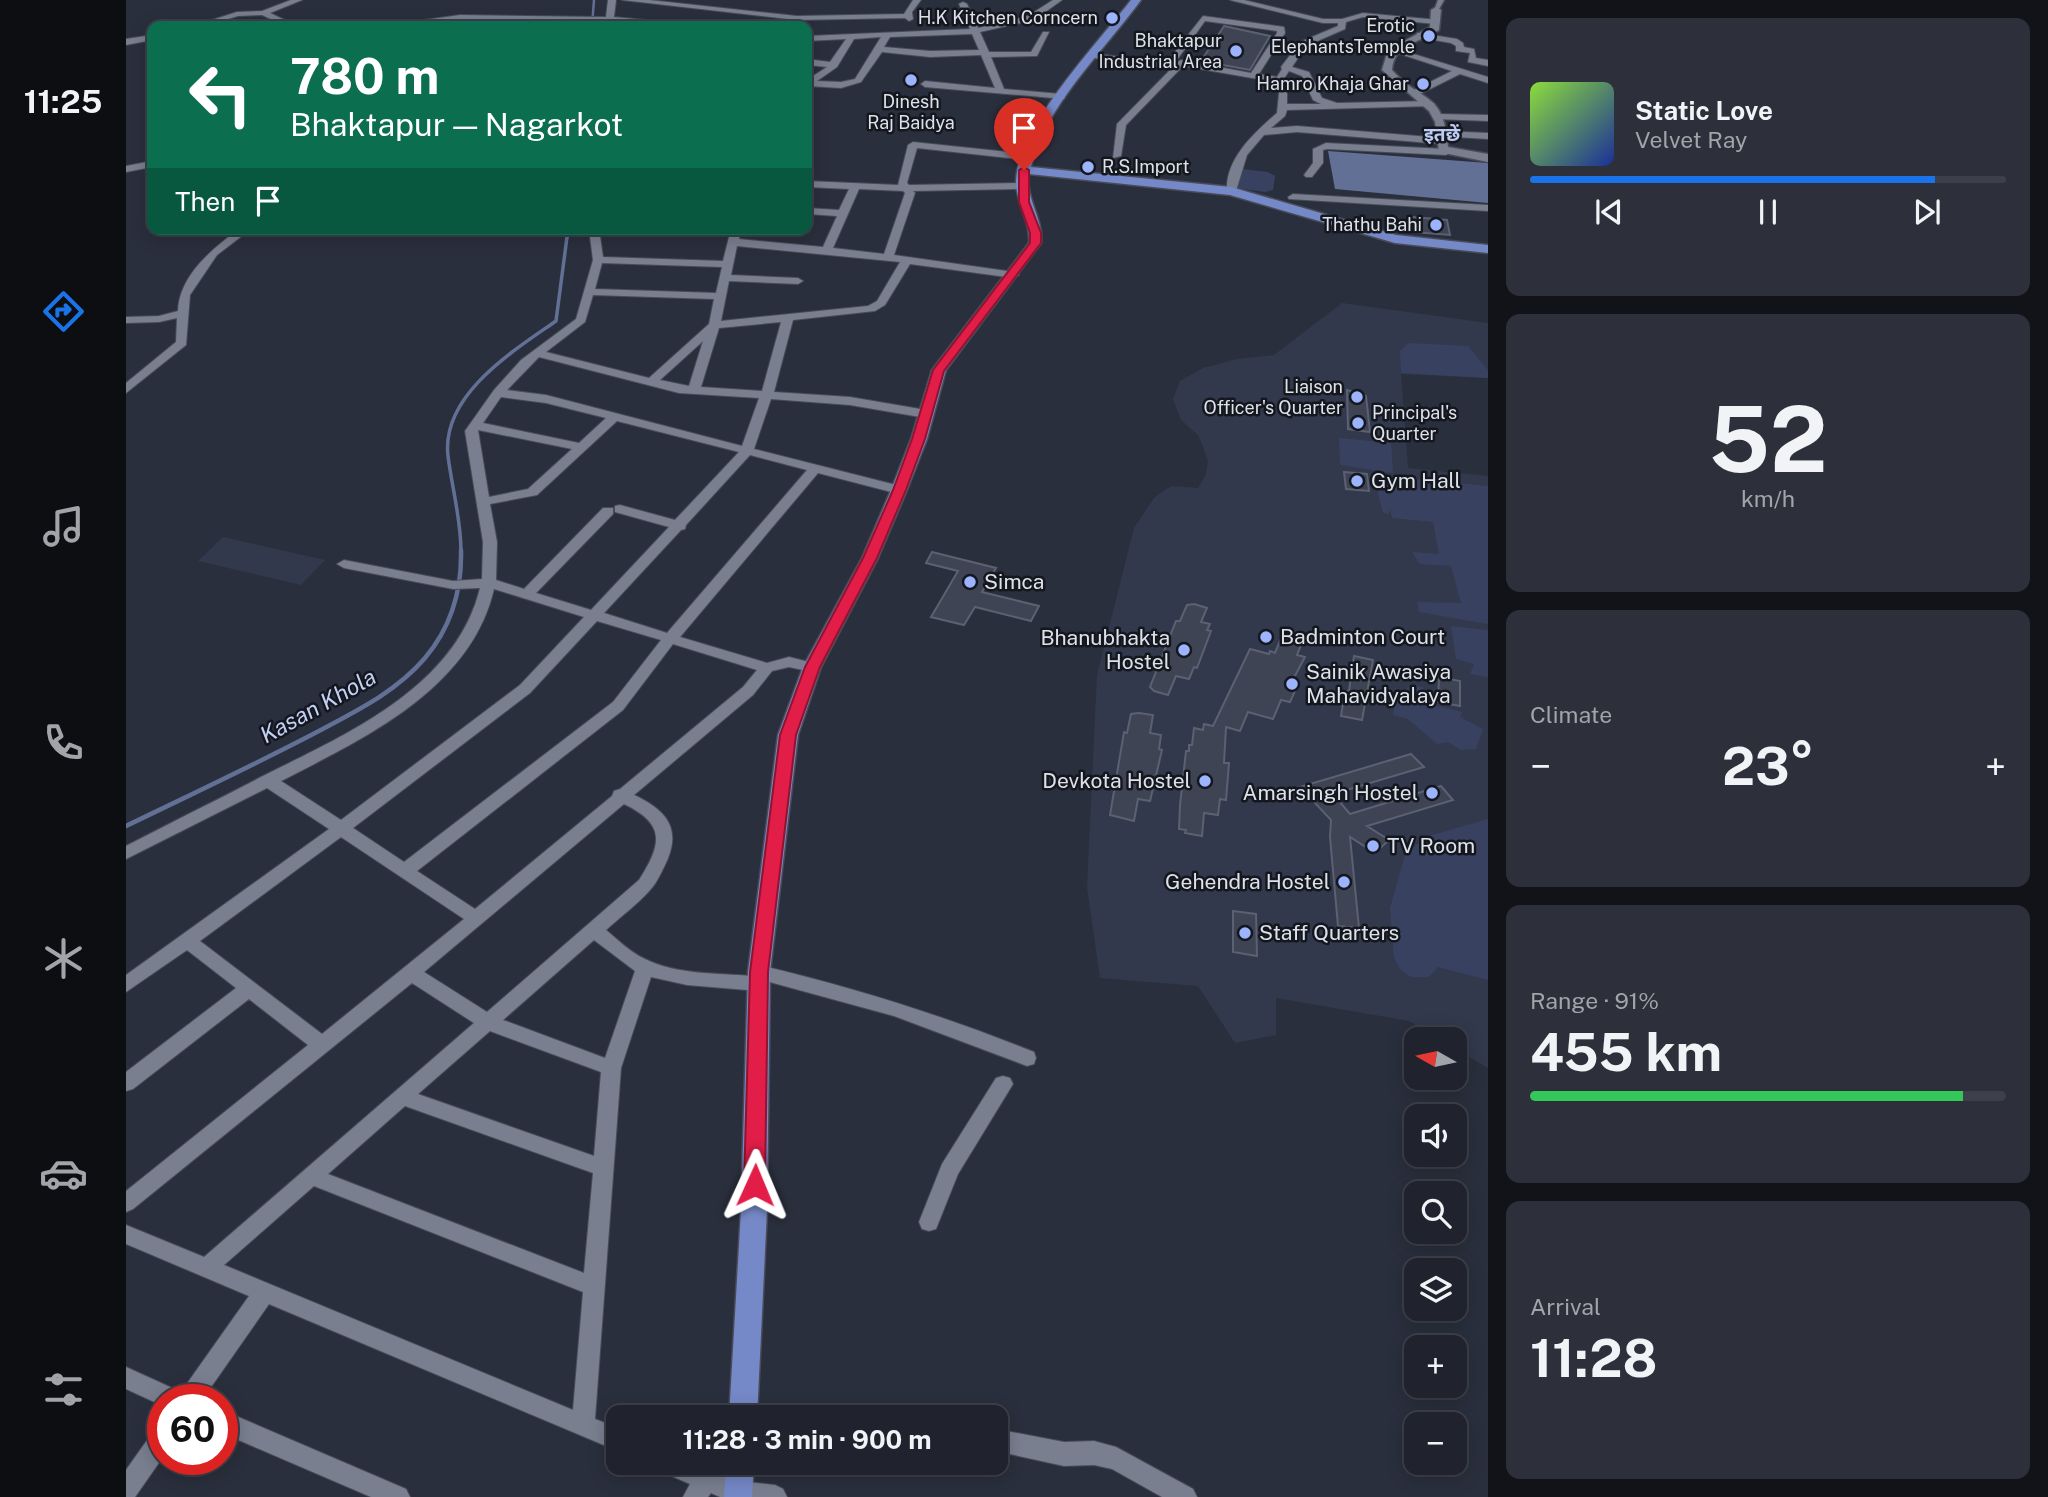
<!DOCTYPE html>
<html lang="en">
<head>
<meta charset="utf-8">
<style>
	body { margin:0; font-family:"Public Sans","Noto Sans Devanagari",sans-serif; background:#2d2f3a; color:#f1f3f6; height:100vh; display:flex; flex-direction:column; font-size:26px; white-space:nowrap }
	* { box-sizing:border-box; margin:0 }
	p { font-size:23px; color:#a2a4aa }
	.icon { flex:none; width:38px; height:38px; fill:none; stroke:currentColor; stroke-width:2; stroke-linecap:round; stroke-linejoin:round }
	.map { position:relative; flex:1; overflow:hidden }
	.details { display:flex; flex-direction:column; gap:18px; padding:18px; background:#121319; width:560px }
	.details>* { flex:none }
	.top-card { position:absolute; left:21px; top:21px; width:665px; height:214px; border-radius:14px; box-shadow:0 4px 18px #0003,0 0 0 2px #3d404a; background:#0b6e4f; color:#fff; overflow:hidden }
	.needle { width:46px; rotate:279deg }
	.tools { position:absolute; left:1278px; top:1027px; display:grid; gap:14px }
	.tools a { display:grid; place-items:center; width:63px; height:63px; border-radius:14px; background:#20232e; box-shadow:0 4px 18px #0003,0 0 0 2px #3d404a; font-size:35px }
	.speed { position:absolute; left:21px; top:1384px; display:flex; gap:14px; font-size:35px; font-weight:700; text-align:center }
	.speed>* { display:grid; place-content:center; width:91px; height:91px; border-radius:50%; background:#20232e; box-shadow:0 4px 18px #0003,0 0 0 2px #3d404a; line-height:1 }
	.speed .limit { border:10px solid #d22; background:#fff; color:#111 }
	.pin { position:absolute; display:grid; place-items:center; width:60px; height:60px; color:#fff; margin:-72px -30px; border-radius:50% 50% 50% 0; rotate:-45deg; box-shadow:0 0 7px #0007 }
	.pin .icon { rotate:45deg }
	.me { position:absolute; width:77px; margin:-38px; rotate:1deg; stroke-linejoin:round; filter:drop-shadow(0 0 5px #0008) }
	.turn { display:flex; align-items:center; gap:24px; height:147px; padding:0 28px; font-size:32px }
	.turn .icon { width:91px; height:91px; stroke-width:2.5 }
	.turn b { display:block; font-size:49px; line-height:60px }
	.then { display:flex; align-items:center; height:66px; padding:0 28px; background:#0003; gap:14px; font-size:26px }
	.big { font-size:52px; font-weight:700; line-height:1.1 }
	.details .widget { flex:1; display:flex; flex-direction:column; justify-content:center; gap:10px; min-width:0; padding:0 24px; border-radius:14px; background:#2d2f3a }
	.details .dial { align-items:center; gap:0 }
	.dial b { font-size:91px; line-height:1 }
	.song { display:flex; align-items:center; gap:21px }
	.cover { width:84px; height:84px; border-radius:10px; background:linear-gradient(135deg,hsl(90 70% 55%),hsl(230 70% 35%)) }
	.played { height:7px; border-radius:4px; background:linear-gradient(90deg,#1a73e8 85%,#3d404a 85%) }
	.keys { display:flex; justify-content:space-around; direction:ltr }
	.heat { display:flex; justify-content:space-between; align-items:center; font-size:38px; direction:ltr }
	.charge { height:10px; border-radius:5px; background:linear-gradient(90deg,#34c759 91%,#3d404a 0) }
	.trip { position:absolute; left:480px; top:1405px; width:402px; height:70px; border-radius:14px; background:#20232e; box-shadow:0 4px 18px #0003,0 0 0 2px #3d404a; font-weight:700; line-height:70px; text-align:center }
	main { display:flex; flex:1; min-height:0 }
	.tab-bar { display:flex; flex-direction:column; width:126px; justify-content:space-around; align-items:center; background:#0d0e12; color:#a2a4aa }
	.tab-bar .icon { width:49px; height:49px }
	.tab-bar .on { color:#1a73e8 }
	.tab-bar b { font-size:32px; color:#f1f3f6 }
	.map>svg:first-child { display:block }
	.built { fill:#32394c }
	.green { fill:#384260 }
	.water { fill:#637096 }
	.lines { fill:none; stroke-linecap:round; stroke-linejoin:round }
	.stream-far2 { stroke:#637096; stroke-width:2.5 }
	.stream-far1 { stroke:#637096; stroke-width:3.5 }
	.stream { stroke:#637096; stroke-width:4.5 }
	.building { fill:#3e4453; stroke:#5b6171; stroke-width:2 }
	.pedestrian-casing { stroke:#484c57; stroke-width:3 }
	.minor-casing { stroke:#484c57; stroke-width:2 }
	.tertiary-casing { stroke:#484c57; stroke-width:3 }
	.primary-casing { stroke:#484c57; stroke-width:3 }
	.pedestrian { fill:#797f8f; fill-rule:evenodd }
	.minor { fill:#797f8f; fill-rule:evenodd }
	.tertiary { fill:#797f8f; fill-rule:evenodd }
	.primary { fill:#7588c7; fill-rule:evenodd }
	.route { fill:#e11d48; stroke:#92132f; stroke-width:2 }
	.poi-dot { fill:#9cb4fd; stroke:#15171e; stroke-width:2.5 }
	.labels { text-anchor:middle; stroke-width:5; stroke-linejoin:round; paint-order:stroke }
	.far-poi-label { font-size:18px; fill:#dde1ea; stroke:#15171e; text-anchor:end }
	.far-neighbourhood-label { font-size:19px; font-weight:bold; fill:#bdccf5; stroke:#15171e }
	.poi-label { font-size:21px; fill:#dde1ea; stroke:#15171e; text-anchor:start }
	.water-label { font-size:23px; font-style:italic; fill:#c2d0f6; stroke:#15171e }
</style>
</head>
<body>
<main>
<nav class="tab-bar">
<b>11:25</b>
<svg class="icon on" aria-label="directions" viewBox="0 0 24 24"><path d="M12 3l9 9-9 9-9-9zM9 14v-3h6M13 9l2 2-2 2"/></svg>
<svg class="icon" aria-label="music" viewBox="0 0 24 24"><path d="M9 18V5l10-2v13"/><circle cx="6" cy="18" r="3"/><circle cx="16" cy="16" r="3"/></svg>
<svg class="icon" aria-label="phone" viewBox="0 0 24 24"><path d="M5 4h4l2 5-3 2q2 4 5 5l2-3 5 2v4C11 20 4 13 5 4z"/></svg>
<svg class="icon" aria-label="climate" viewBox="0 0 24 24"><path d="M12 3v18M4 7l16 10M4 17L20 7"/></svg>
<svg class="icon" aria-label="car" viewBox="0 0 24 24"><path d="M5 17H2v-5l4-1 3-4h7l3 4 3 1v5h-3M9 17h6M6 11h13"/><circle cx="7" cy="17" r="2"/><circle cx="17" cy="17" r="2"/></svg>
<svg class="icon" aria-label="filters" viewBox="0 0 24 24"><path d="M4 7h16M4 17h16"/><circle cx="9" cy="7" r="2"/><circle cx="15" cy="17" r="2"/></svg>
</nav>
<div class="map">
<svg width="1362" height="1497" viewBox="0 0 1362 1497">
	<rect width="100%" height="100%" fill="#2a2f3d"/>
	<path class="built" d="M1216 303 1362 323V378L1275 374 1282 468 1362 476V1068L1328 1048V1040L1314 1039 1283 1021 1150 998V1035L1109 1043 1072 986 974 978 961 887 971 675 1008 528 1028 498 1037 491 1046 486 1072 488 1080 474 1082 461 1077 447 1072 435 1055 420 1047 399 1054 381 1077 368 1111 359 1148 355Z
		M97 537 199 560 175 585 72 561Z"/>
	<path class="green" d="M1116 169 1142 172 1149 176 1147 190 1139 192 1111 188Z
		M1283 343 1342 346 1362 370V378L1275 373 1274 351Z
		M1213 438 1265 443 1267 473 1214 465Z
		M1275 478 1362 486V624L1293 612 1291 602 1335 603 1325 566 1294 564 1286 552 1313 554 1307 522 1266 518 1264 508 1263 514 1257 513 1249 481Z
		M1325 626 1362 630V677L1344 674 1348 664 1330 659Z
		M1286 685 1296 687 1308 698V705L1336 712 1334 717 1357 729 1350 749 1335 750 1322 742 1311 744 1282 719 1267 715 1270 695Z
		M1362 819V980L1312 967 1303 977H1285L1274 969 1268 957 1264 908 1280 852 1303 836Z"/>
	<path class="water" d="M1202 151 1362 163V203L1209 189Z"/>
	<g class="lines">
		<path class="stream-far2" d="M466 26 468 0
			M441 239 442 229"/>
		<path class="stream-far1" d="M335 551C335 519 326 488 322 456 315 395 387 351 430 321L441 237"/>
		<path class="stream" d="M0 826C64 795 128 765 191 732 230 711 270 692 299 658 325 627 336 589 335 550"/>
	</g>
	<path class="building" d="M1098 26 1144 36 1124 70 1075 61Z
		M1286 217 1321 220 1324 235 1288 232Z
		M1221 390 1240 396 1244 432 1222 429Z
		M1218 472 1241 474 1243 491 1220 489Z
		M806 552 870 568 856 592 913 606 905 621 849 607 838 625 805 617 832 571 800 563Z
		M1068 604 1081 608 1075 622 1084 624 1081 630 1085 631 1071 668 1068 667 1063 679 1050 676 1042 695 1028 691 1024 687 1050 621H1054L1061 605Z
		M1156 636 1177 640 1171 655 1179 657 1162 689 1169 691 1164 702 1155 700 1147 719 1122 712 1114 731 1100 727 1098 763H1103L1100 800 1094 799 1092 815 1078 813 1076 836 1059 833 1060 830 1053 829 1054 805 1060 751H1063V745H1066L1068 728 1077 730 1078 724 1087 726 1124 649 1143 654 1144 651 1149 653Z
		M1228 656 1247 660 1236 720 1215 716 1219 691H1223Z
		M1313 677 1334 681V706L1312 702Z
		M1013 713 1027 715 1024 733 1035 735 1033 749 1036 750 1024 801 1012 799 1008 821 984 815 998 732 1001 733 1005 714Z
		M1285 754 1298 767 1207 794 1224 814 1315 786 1327 800 1241 826 1263 840 1249 853 1224 837 1233 928 1212 926 1204 837 1205 820 1174 787Z
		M1107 911 1130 914 1131 956 1107 952Z"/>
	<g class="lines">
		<g class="pedestrian-casing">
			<path id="pedestrian" d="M1312 0H1318L1312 11H1308Z"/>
		</g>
		<g class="minor-casing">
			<path id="minor" d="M165 0H176L144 13 163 22 177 23 298 20 334 15 480 17 482 0H490L488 17 563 24 567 26 488 22 487 26H479V22L334 19 298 24 160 26 136 15 112 16 79 26H67L111 12 136 11Z
				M496 0H523L671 16 778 14 787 0H795L786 12 787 19 783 21 779 18 671 20Z
				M927 0H936L908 20 854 32 863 52H905L917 32H923L911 56 865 57 878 89 935 94 939 97 938 99 799 87 795 84 799 81 869 88 855 55 804 57 756 52 735 82 715 88 681 86V80L701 67 681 65V59L704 62 720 39 681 41V36L844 29 833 4 837 2 841 4 852 28 902 16ZM846 34 853 50 804 51 758 47 764 37ZM755 37 729 79 715 82 691 81 711 67 728 39Z
				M1104 0H1118L1197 19H1216L1237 13 1313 20 1314 22 1310 24 1237 17 1220 22 1219 29 1180 46 1166 67 1183 72 1196 98 1211 103 1304 101 1309 104 1307 106 1161 110 1159 116 1145 128 1171 126 1316 138 1321 141 1316 144 1171 132 1138 135 1121 155 1110 191 1101 193C1098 160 1128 133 1151 113L1153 93 1149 82 1057 66 1000 125 995 156 987 158 991 124 1045 69 968 58 965 57V53L1040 63 1077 16 1158 27 1159 33 1133 74 1151 77 1156 69 1155 67 1174 42 1212 26V23H1197ZM1079 21 1151 31V33L1125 73 1055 60 1048 64ZM1163 71 1176 76 1187 100 1195 104H1161V93L1157 80Z
				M1294 33 1331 39 1337 43 1338 47 1348 49 1350 58 1362 60V66L1342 62 1344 53 1330 51V46L1325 43 1291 37V33Z
				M26 35V40L0 45V39Z
				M1265 47 1362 77V83L1334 74 1294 94H1288V90L1326 71 1265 51Z
				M1313 114 1362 115V121L1310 119V115Z
				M1316 131 1362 133V139L1313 136V132Z
				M787 142 902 154 907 157 902 160 791 148 781 183 783 185 897 183 902 186 897 189 787 191 789 193 768 255 888 272 893 275 888 278 784 264 759 305 749 311 667 320 648 392 724 397 800 410 806 414 800 418 724 405 645 399 628 449 778 487 780 490 773 494 692 473 554 637 641 663 663 657 691 664 693 667 686 672 663 667 646 671 627 695 508 795C542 811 557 830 538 867 534 875 530 884 524 890 511 905 494 917 480 930 492 940 504 952 519 959 551 975 591 973 626 976L624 972 627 967 633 965C727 987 818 1016 908 1052L910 1058 908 1064 901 1066 768 1016 640 981 642 984 639 989 633 991 561 985 525 977 495 1068 469 1419 492 1428V1451L143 1304 76 1400H37V1406L0 1389V1367L55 1392 123 1296 0 1244V1225L78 1257 348 1023 286 983 7 1209 0 1212V1191L182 1045 123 999 7 1089 0 1091V1072L110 988 61 950 0 992V975L203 829 141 788 0 859V846C46 822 93 799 139 775 221 734 330 687 354 588L327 589 218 568 211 564 218 560 327 581 356 579 357 542 339 431 368 390 395 360 450 319 467 260 463 229H473L477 257 597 261 605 229H615L613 239 697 247 711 216 681 214V208L713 210 723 189 681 187V181L772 185 782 145ZM733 189 777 191 779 193 758 254 707 248ZM611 246 774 262 751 301 742 306 595 321 603 281 672 284 677 281 672 278 605 275ZM476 263 596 267 590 293 469 289ZM467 295 588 299 583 324 523 378 420 352 459 322ZM655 322 636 391 575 387 593 328ZM577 341 563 386 534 380ZM413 357 553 393 633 398 616 446 420 395 381 390ZM375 397 420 403 480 418 453 443 357 423ZM491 421 613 452 549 520 494 505 489 506V512L543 527 465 610 410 593 487 514V508H477L398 589 370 580 371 542 364 504 411 495ZM352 430 446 449 402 489 363 497ZM624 455 681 470 541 633 478 613 555 530 559 529 560 525ZM368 589 458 617 394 685 215 820 155 781C237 739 345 689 368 589ZM471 621 535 640 487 702 278 862 227 828 404 693ZM547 644 631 670 617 687 494 789 488 791 486 796 349 909 291 871 497 710ZM498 804C540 824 536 844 513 880L361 1012 298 972ZM215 837 338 919 196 1034 74 941ZM468 940 509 971 479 1058 377 1020ZM364 1031 475 1072 468 1156 292 1094ZM279 1106 467 1173 458 1273 202 1174ZM188 1186 457 1292 447 1410 98 1265Z
				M1200 143 1320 149 1325 152 1320 155 1201 149 1197 150V163L1186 177H1180L1178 175 1187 163V149Z
				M26 161V167L0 172V166Z
				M1167 194 1362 205V211L1163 199 1162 197Z
				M113 229H125L91 255 64 295 60 345 0 393V383L50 342 51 318 33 322 0 323V317L33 316 52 311C53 276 86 249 113 229Z
				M877 1076 884 1078 887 1084 832 1174 810 1229 803 1231 796 1229 793 1222 816 1164 870 1078Z
				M96 1410 280 1489 284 1497H245L96 1433Z
				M37 1426V1457L9 1497H0V1470L29 1429Z
				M870 1429 938 1442 968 1441 990 1447 1067 1489 1071 1497H1036L986 1469 968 1465 938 1466 870 1451Z
				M530 1463H569L612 1481 649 1485 657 1489 661 1497H594L585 1493 582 1497H557L564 1484 534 1471Z"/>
		</g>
		<g class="tertiary-casing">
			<path id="tertiary" d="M1310 7 1315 10 1313 30C1294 43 1268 43 1266 70 1296 104 1318 90 1322 147L1362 154V162L1313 152 1309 122 1303 111 1256 70 1262 50 1304 27 1305 10Z"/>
		</g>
		<g class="primary-casing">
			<path id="primary" d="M1005 0H1015C978 51 919 106 905 167L1105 187 1270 235 1362 245V253L1269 243 1104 195 903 174C899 199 918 219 915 243L820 370 801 439 781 490 752 558 695 667 672 735 644 972 641 1210 631 1418H603L615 1210 622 972 652 735 677 667 736 558 765 490 785 439 806 370 903 243C905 221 889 202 890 180 893 125 971 44 1005 0Z
				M600 1463H628L626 1497H598Z"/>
		</g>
		<use href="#pedestrian" class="pedestrian"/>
		<use href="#minor" class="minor"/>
		<use href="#tertiary" class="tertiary"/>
		<use href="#primary" class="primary"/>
	</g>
	<path class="route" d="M898 167 903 170V202L915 233V243L818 371 799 439 780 490 751 558 694 667 670 735 642 972 639 1185 636 1191 629 1194 621 1191 618 1185 624 972 654 735 679 667 737 558 767 490 786 439 807 370 904 243V233L893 202V170Z"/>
	<g class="poi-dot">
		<circle cx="986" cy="18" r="7"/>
		<circle cx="1303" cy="36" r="7"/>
		<circle cx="1110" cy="51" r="7"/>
		<circle cx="785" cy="80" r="7"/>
		<circle cx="1297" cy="84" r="7"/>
		<circle cx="962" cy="167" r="7"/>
		<circle cx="1310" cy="225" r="7"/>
		<circle cx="1231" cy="397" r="7"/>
		<circle cx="1232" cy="423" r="7"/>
		<circle cx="1231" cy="481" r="7"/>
		<circle cx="844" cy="582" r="7"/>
		<circle cx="1140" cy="637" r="7"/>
		<circle cx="1058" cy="650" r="7"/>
		<circle cx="1166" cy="684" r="7"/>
		<circle cx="1079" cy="781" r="7"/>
		<circle cx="1306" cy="793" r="7"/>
		<circle cx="1247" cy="846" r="7"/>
		<circle cx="1218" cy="882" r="7"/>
		<circle cx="1119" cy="933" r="7"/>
	</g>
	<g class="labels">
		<g class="far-poi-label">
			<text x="972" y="24">H.K Kitchen Corncern</text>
			<text x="1289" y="32">Erotic<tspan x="1289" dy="21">ElephantsTemple</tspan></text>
			<text x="1096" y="47">Bhaktapur<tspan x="1096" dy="21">Industrial Area</tspan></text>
			<text x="1283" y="90">Hamro Khaja Ghar</text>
			<text x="785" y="108" text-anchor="middle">Dinesh<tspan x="785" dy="21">Raj Baidya</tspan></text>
			<text x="976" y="173" text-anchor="start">R.S.Import</text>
			<text x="1296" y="231">Thathu Bahi</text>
			<text x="1217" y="393">Liaison<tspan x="1217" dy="21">Officer's Quarter</tspan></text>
			<text x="1246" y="419" text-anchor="start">Principal's<tspan x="1246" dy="21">Quarter</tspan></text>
		</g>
		<g class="far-neighbourhood-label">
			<text x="1316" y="141">इतछें</text>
		</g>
		<g class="poi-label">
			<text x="1245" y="488">Gym Hall</text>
			<text x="858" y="589">Simca</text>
			<text x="1154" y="644">Badminton Court</text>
			<text x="1044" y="645" text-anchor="end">Bhanubhakta<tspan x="1044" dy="24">Hostel</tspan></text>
			<text x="1180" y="679">Sainik Awasiya<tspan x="1180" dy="24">Mahavidyalaya</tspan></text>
			<text x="1065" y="788" text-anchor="end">Devkota Hostel</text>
			<text x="1292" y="800" text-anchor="end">Amarsingh Hostel</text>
			<text x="1261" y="853">TV Room</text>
			<text x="1204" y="889" text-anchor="end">Gehendra Hostel</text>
			<text x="1133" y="940">Staff Quarters</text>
		</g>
		<g class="water-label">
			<text transform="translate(192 706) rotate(-29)" y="8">Kasan Khola</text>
		</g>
	</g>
</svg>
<div class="tools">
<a><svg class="needle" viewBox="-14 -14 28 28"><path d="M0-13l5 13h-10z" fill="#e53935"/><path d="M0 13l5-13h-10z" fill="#a2a4aa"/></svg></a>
<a><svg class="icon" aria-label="sound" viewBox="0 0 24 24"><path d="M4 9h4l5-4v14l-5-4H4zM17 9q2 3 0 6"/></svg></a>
<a><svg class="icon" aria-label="search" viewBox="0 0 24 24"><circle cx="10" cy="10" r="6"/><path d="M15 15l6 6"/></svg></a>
<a><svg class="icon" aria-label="layers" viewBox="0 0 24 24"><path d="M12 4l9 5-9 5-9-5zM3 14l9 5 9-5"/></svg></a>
<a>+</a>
<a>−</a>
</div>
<div class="speed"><div class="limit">60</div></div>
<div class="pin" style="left:898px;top:170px;background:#d93025"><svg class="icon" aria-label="arrive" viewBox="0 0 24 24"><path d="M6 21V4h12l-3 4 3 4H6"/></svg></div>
<svg class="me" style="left:629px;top:1185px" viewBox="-20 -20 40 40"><path d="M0-17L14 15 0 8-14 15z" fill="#e11d48" stroke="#fff" stroke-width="4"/></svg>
<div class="trip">11:28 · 3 min · 900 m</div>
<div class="top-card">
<div class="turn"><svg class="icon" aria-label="left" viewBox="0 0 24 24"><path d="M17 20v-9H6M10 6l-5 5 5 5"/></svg><div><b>780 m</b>Bhaktapur — Nagarkot</div></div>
<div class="then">Then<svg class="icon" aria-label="arrive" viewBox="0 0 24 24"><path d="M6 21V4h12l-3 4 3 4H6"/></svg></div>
</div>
</div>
<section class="details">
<div class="widget">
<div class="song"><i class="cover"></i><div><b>Static Love</b><p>Velvet Ray</p></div></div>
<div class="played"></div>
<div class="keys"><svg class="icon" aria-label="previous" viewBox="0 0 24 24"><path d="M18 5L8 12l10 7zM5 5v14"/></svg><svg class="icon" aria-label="pause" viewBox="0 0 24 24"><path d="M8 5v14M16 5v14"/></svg><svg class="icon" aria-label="next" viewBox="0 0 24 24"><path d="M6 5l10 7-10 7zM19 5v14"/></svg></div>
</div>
<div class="widget dial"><b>52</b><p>km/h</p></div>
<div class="widget"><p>Climate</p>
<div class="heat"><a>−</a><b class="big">23°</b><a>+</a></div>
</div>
<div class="widget"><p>Range · 91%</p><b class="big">455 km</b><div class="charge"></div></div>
<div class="widget"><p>Arrival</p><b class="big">11:28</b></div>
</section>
</main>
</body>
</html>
